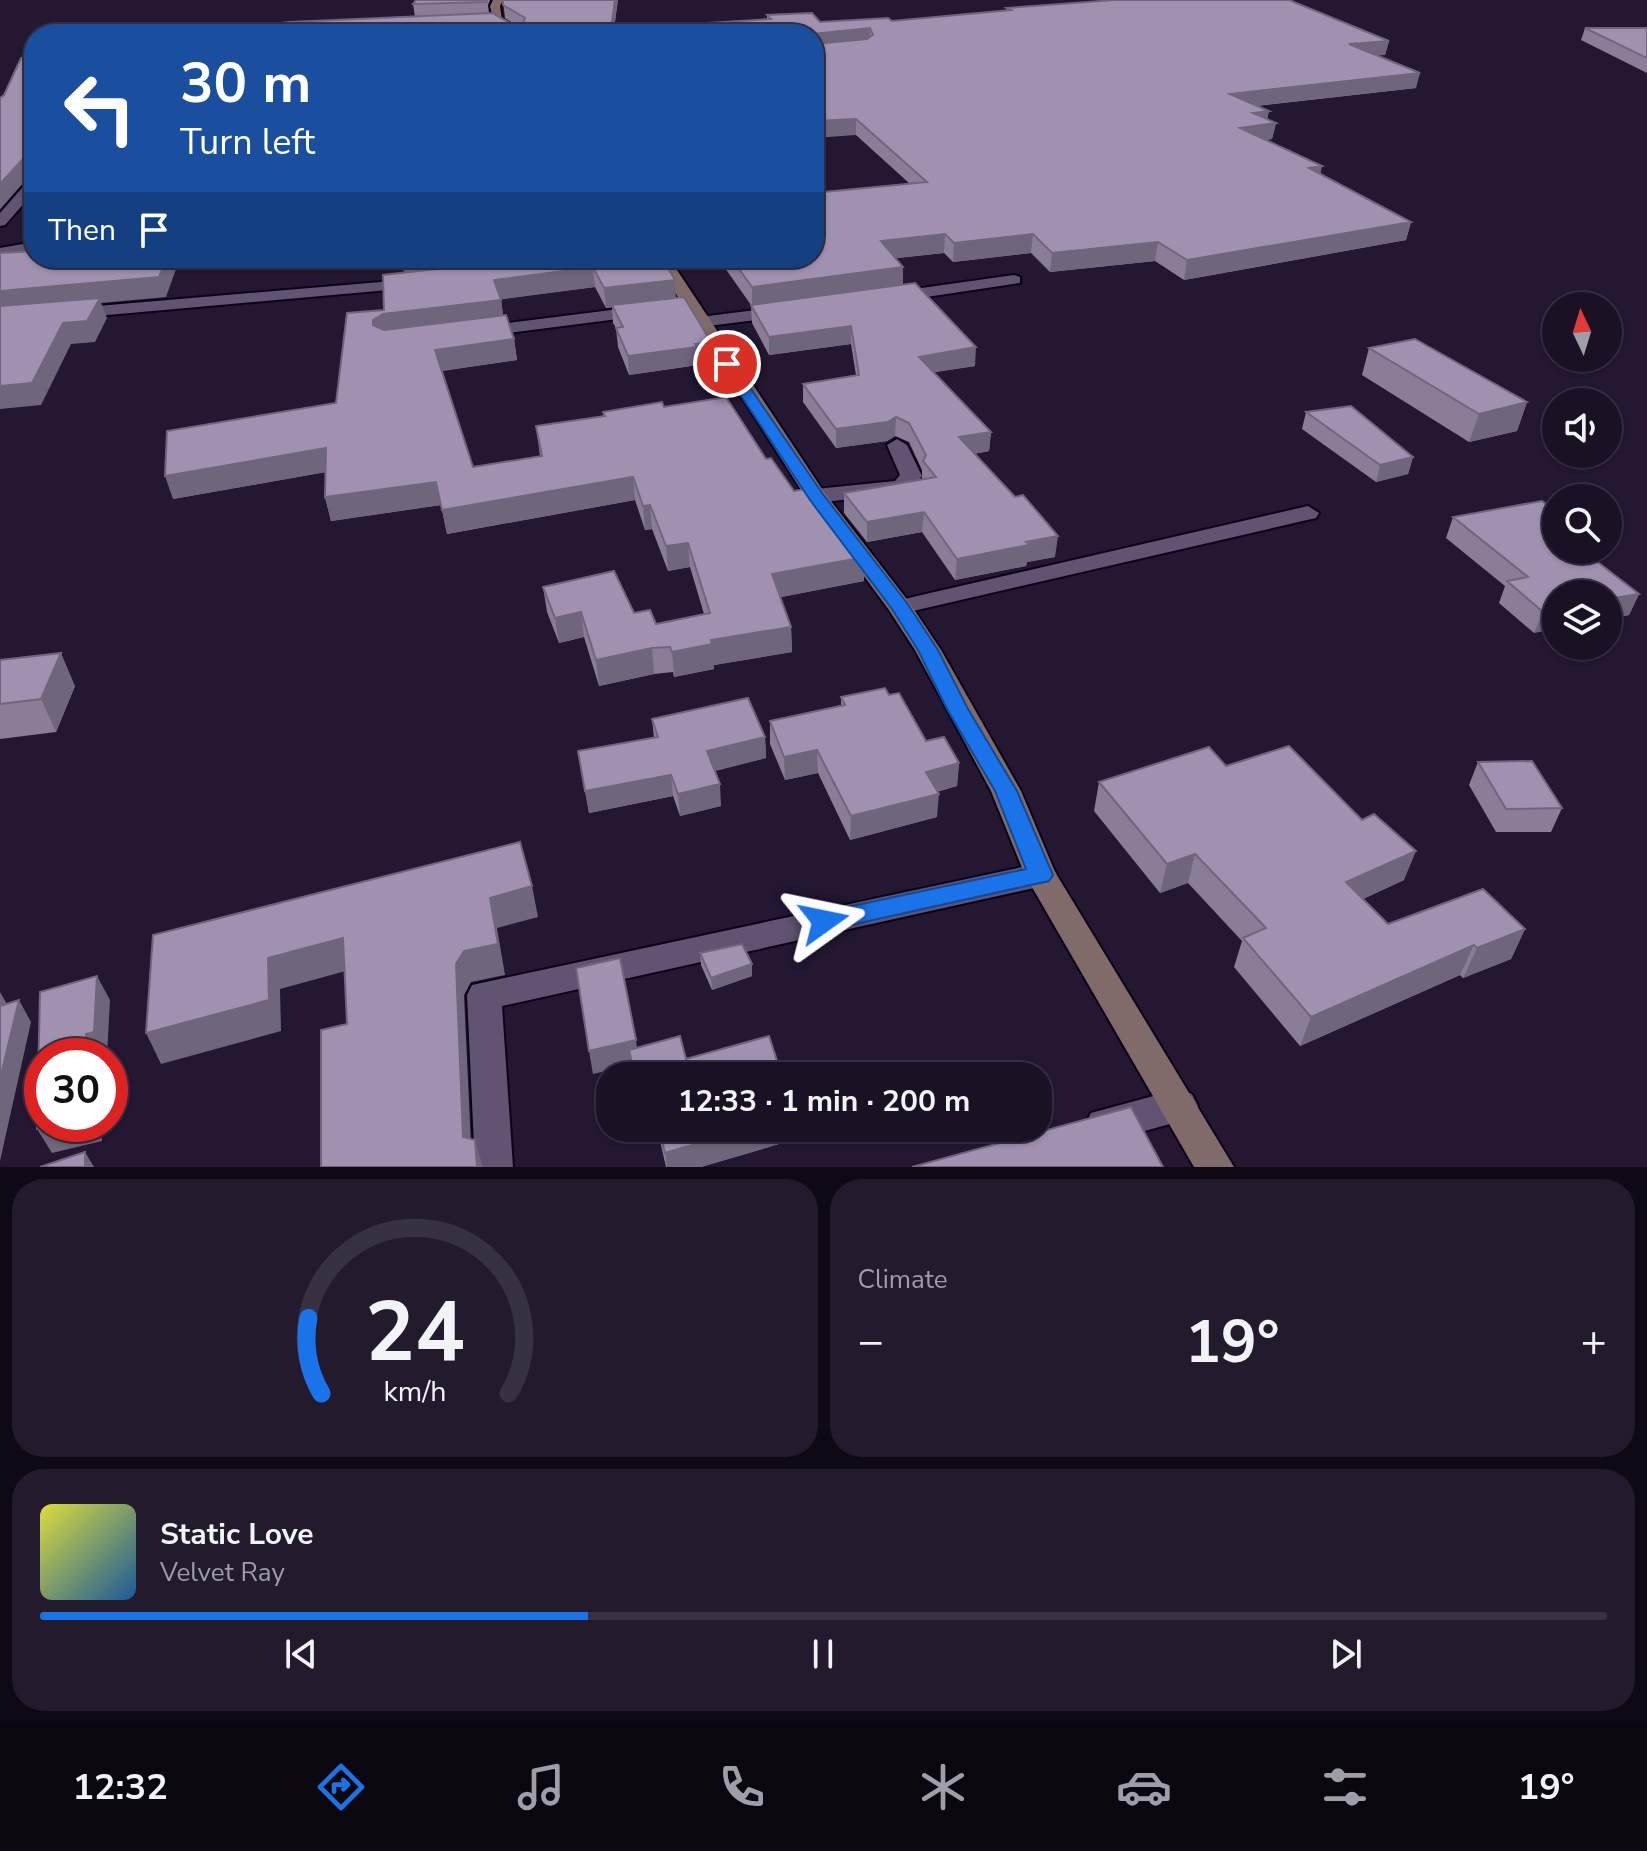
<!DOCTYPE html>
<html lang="en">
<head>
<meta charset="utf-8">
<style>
	body { margin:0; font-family:"Nunito Sans",sans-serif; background:#231a2d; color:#f1f3f6; height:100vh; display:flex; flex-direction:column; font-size:30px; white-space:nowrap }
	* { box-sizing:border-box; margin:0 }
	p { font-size:26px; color:#9f9da7 }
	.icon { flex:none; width:44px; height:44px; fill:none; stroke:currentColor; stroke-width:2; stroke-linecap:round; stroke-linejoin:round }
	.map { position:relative; height:1167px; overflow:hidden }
	.side { display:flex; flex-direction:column; gap:12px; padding:12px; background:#0e0914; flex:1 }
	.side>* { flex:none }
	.banner { position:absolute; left:24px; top:24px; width:800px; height:244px; border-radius:32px; box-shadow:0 2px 6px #0004,0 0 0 2px #383142; background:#1a4fa0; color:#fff; overflow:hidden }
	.needle { width:52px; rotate:356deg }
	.buttons { position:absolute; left:1542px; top:292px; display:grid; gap:16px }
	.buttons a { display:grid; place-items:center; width:80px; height:80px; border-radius:50%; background:#1a1125; box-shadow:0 2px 6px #0004,0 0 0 2px #383142; font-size:40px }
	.speed { position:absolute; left:24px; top:1038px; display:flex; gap:16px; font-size:40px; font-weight:700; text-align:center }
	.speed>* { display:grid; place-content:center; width:104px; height:104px; border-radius:50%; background:#1a1125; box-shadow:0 2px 6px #0004,0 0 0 2px #383142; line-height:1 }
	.speed .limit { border:12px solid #d22; background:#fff; color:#111 }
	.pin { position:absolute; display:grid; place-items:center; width:68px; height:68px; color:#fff; margin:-34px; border:4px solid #fff; border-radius:50%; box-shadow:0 2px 8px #0007 }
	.me { position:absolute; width:88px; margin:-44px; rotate:78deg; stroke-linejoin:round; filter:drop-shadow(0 0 6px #0008) }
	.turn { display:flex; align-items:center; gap:28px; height:168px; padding:0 24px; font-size:36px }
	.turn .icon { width:104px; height:104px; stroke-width:2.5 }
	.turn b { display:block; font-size:56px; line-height:68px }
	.then { display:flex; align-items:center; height:76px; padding:0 24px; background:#0003; gap:16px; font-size:30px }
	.big { font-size:60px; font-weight:700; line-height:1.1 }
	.side .widget { flex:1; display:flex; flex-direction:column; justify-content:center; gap:12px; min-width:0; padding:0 28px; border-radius:32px; background:#231a2d }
	.side .dial { align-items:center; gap:0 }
	.dial svg { height:208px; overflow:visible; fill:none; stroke:#383142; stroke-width:7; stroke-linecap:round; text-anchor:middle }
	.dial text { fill:#f1f3f6; stroke:none }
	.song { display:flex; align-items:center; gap:24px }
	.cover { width:96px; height:96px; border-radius:12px; background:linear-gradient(135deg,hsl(60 70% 55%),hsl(210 70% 35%)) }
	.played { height:8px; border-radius:4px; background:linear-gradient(90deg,#1a73e8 35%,#383142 35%) }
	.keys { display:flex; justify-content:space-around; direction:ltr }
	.heat { display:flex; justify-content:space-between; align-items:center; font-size:44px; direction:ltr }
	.side .tiles { flex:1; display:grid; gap:12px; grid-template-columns:1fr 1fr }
	.widget:last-child { grid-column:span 2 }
	.trip { position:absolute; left:596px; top:1062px; width:456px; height:80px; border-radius:32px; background:#1a1125; box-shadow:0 2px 6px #0004,0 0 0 2px #383142; font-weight:700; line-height:80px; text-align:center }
	.menu { display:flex; height:128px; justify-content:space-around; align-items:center; background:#0a070f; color:#9f9da7 }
	.menu .icon { width:56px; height:56px }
	.menu .on { color:#1a73e8 }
	.menu b { font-size:36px; color:#f1f3f6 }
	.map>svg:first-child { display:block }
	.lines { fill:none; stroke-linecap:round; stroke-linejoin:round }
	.street-casing { stroke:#0c0318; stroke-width:4 }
	.secondary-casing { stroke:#0c0318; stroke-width:4 }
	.street { fill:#615472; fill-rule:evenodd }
	.secondary { fill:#806b6a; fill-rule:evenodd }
	.wall { fill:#8a7d98 }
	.shaded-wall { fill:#70667c }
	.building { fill:#a091b1; stroke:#70667c; stroke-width:2 }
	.route { fill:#1a73e8; stroke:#114b97; stroke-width:2 }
</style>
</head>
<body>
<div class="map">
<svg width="1647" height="1167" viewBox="0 0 1647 1167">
	<rect width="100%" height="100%" fill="#231731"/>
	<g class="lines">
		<g class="street-casing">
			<path id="street" d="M34 179V192L5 225 0 226V213L29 180Z
				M34 242V252L0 258V248Z
				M1014 275 1020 277V283L893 302 885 297 893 292Z
				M416 279 424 284 422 287 74 318 65 313 74 308Z
				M643 306 649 307 652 311 649 315 477 337 468 332 477 327Z
				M781 307 787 308 790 312 787 316 700 327 691 322 700 317Z
				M897 439 907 445 922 476 910 492 816 503 805 496 816 489 895 481 900 475 887 445Z
				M1308 506 1319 513 1316 518 900 614 891 612 888 607 891 602 900 600Z
				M1041 863 1052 866 1057 875 1052 884 502 1006 513 1167H475L467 995 472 985Z
				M1179 1089 1192 1094 1198 1106 1192 1118 1104 1142 1091 1137 1085 1125 1091 1113Z"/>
		</g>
		<g class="secondary-casing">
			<path id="secondary" d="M493 0H503L500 6 502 20 525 34H513L494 23 490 6Z
				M653 258H669L824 492 909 602 941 650 1021 791 1055 872 1234 1167H1194L1025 875 991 791 915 650 889 610 805 496Z"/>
		</g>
		<use href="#street" class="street"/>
		<use href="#secondary" class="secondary"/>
	</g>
	<path class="wall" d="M416 0H490L488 5 489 13 510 23H513L505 18 503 0H618L614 29 767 20V15L820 22 892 21 1006 11 1007 8 1389 41 1385 55H1377L1416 88 1257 106 1269 111 1267 119 1276 123 1272 139 1266 140 1321 174 1411 222 1406 240 1184 280 1155 261 1050 272 1031 253 953 262 944 253 896 258 903 285 975 366 934 372 991 432 989 451 974 454 1055 557 1027 562 1026 566 955 580 922 532 867 542 844 513V493L922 480V470L909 442 895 436 887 441 836 448 803 402V384L856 375 851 344 769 355 752 323 751 305 718 258H814L909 183 856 135 814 34H256L415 17 413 4Z
		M1585 28H1647V73L1581 40Z
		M34 57V177H28L0 209V98L4 95Z
		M401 258H662L676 298 711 342 712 360 698 362V365L629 375 618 347 616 328 613 323 612 307 606 308 595 287 501 299 503 316 514 339 517 360 442 371 473 467 540 456 536 426 603 416V412L664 407 766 459 794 491 864 581 780 597 791 627 792 652 714 665V669L674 677 673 672 654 674 599 686 584 637 559 643 547 612 543 587 634 613 656 624 704 614 690 567 668 571 652 529 645 530 635 500 447 534 441 505 331 521 325 497 326 472 173 499 336 403 384 310 404 272Z
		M1369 348 1527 402 1517 431 1469 442 1362 375Z
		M1306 412 1413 457 1408 474 1376 482 1302 429Z
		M1453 517 1556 550 1639 594 1629 615 1608 619V594L1534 633 1499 603 1505 586 1446 538Z
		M0 660 75 686 56 732 0 739Z
		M889 695 926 741 959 763 957 786 937 792V817L850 840 818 773 785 780 770 744V721L841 705V697Z
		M652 719 765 737 766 758 715 771 721 806 680 816 673 796 589 813 578 751 654 738Z
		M1478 762 1562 808 1551 832H1496L1469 785Z
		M1226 766 1404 880 1363 899 1388 924 1525 929 1511 959 1463 978 1460 975 1300 1046 1234 967 1242 941 1188 883 1160 893 1094 811 1099 782Z
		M700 953 752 964V976L712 990 701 965Z
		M657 1128H796V1139L701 1167H666Z"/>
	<path class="shaded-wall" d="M615 0H618L613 34 611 29Z
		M870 28V42L814 47V34L812 33Z
		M1389 41 1385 55 1346 58 1349 44Z
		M1420 73 1416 88 1227 109 1230 94Z
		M1269 111 1266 124 1276 123 1272 139 1237 144 1240 128 1253 113Z
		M856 119V135L814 138V121Z
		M22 160 28 177 0 209V184Z
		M1322 166 1319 183 1309 168Z
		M1411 222 1406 240 1184 280 1187 260Z
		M945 234 944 253 881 260V241Z
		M1033 234 1031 253 953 262 954 243Z
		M1158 242 1155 261 1050 272 1052 253Z
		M167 258H180L166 297 101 303 107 318 95 342 71 344 41 405 0 409V291Z
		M401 258H568L405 276Z
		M593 267 595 287 497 300 494 280Z
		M903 267V287L752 307V287Z
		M675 280 676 300 606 308 604 288Z
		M501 300 504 321 388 335 373 325V320L383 314Z
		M851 326V344L769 355V337Z
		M514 339 517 360 439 371 435 350Z
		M711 342 712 360 698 362V365L629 375 628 356Z
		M976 347 975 366 918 375 919 357Z
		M1527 402 1517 431 1469 442 1479 414Z
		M896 417 895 436 887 441 836 448V429Z
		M991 432 989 451 957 457 959 437Z
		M326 448 332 471 173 499 165 476Z
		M1413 457 1408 474 1376 482 1380 465Z
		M633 477 635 500 447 534 442 510Z
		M436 482 441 505 331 521 325 497Z
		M650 505 652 529 645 530 643 506Z
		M924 512 922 532 867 542V522Z
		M1058 536 1055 557 1027 562 1026 566 955 580 957 559Z
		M688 543 690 567 668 571 666 546Z
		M865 557 864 581 772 599V574Z
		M1639 594 1629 615 1608 619V599Z
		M1556 609V629L1534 633 1543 612Z
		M581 612 584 637 559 643 555 618Z
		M791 627 792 652 714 665V669L674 677 672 652 711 640Z
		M652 648 654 674 599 686 596 660Z
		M61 653 75 686 56 732 41 699Z
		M765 737 766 758 709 772 707 751Z
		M817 750 818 773 785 780 784 757Z
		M959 763 957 786 924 795 926 772Z
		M671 775 673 796 589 813 585 791Z
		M720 784 721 806 680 816 678 794Z
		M939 794 937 817 850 840 851 816Z
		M1416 851 1404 880 1335 912 1346 882Z
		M1195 854 1188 883 1160 893 1167 864Z
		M532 886 538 917 497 928 505 975 471 982 464 995 472 1167 463 1137 456 964 490 898Z
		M1525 929 1511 959 1463 978 1477 948Z
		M343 938 353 969 280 989 281 1031 161 1064 146 1033 268 958Z
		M1474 945 1460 975 1300 1046 1311 1017Z
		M752 964V976L712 990 711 978Z
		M97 976 110 1000 107 1055 87 1056 86 1034Z
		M0 992 12 1013 0 1014Z
		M19 1000 31 1022 0 1161V1079Z
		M636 1040 639 1064 629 1050 631 1065 593 1074 589 1051Z
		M60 1124H101L102 1141 52 1153 37 1129Z
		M751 1128H796V1139L701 1167H667L665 1153Z
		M475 1140 483 1167H477Z
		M85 1152 94 1167H85Z"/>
	<path class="building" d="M416 0H487V2L413 4Z
		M503 0H615L611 29 771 19 767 15 812 13 820 22 888 18 892 21 1011 10 1007 8 1115 0H1289L1389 41 1349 44 1420 73 1230 94 1269 111 1253 113 1276 123 1240 128 1322 166 1309 168 1411 222 1187 260 1158 242 1052 253 1033 234 954 243 945 234 881 241 903 267 752 287 731 258H814V193L927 182 856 119 814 121V44L867 39 873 35 870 28 812 34H256L273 24 289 22 492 13 510 23 523 24 525 18 503 5Z
		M1585 28H1647V58Z
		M34 57V159L22 160 0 184V98L4 95 21 58Z
		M34 251V258H167L159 277 0 291V253Z
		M534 258H662L675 280 604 288 593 267 494 280 501 300 383 314 373 320V325L384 330 506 315 514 339 435 350 473 467 542 456 536 426 605 416 603 412 662 402 664 407 726 397 766 459 771 458 794 491 805 489 808 495 817 494 865 557 772 574 791 627 711 640 712 644 672 652 670 647 652 648 596 660 581 612 555 618 543 587 614 571 634 613 650 610 656 624 710 613 688 543 666 546 650 505 643 506 633 477 442 510 436 482 325 497 326 448 165 476 167 431 336 403 347 313 384 310 383 275Z
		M915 283 976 347 919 357 991 432 959 437 1015 497 1023 495 1058 536 1026 542 1029 545 957 559 924 512 867 522 844 493 936 477 923 461 926 455 909 423 896 417 888 422 836 429 803 384 859 375 851 326 769 337 751 305Z
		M684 297 711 342 695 344 697 347 628 356 616 328 623 327 612 305Z
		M100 298 87 321 63 323 32 383 0 386V306Z
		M1415 339 1527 402 1479 414 1369 348Z
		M1351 406 1413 457 1380 465 1306 412Z
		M1542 501 1556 511V550H1582L1639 594 1608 599V594H1556V609L1543 612 1507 581 1528 577 1453 517Z
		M61 653 41 699 0 704V660Z
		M885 688 889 695 899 693 926 741 944 737 959 763 926 772 939 794 851 816 817 750 784 757 770 721 845 705 841 697Z
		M748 698 765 737 707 751 720 784 678 794 671 775 585 791 578 751 658 737 652 719Z
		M1289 746 1362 820 1374 814 1416 851 1346 882 1388 924 1483 889 1525 929 1477 948 1474 945 1311 1017 1243 938 1266 928 1195 854 1167 864 1099 782 1209 747 1226 766Z
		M1532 761 1562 808 1506 809 1478 762Z
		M520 842 532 886 490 898 498 944 464 951 456 964 463 1137 475 1140 477 1167H321V1030L347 1024 343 938 268 958 269 1000 146 1033 153 935Z
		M742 944 752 964 711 978 700 953Z
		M620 958 636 1040 589 1051 576 968Z
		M97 976 94 1032 86 1034 87 1056H42V1124H60L37 1129 40 992Z
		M19 1000 0 1079V1006Z
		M680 1036 686 1059 769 1036 782 1076H635L629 1050Z
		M1131 1107 1163 1167H912Z
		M659 1128H751L665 1153Z
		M85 1152V1167H40Z"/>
	<path class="route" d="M727 360 732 361 822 493 907 603 938 650 968 709 1017 791 1053 875 1049 881 824 931 815 928 812 921 815 914 824 912 1026 869 995 791 947 709 918 650 892 609 810 500 720 364Z"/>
</svg>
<div class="buttons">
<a><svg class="needle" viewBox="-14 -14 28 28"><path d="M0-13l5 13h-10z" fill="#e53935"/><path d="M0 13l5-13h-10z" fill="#9f9da7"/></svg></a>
<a><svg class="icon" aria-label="sound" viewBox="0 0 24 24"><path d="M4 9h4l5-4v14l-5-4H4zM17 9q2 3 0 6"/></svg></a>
<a><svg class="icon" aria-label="search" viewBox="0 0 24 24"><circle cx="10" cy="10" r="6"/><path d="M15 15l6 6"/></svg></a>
<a><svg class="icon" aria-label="layers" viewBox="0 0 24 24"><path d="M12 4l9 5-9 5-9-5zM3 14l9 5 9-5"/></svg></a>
</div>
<div class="speed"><div class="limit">30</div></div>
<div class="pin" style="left:727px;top:364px;background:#d93025"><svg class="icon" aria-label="arrive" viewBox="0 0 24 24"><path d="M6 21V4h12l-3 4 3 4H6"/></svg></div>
<svg class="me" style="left:824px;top:921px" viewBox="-20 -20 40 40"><path d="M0-17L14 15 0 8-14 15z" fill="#1a73e8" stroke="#fff" stroke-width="4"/></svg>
<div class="trip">12:33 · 1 min · 200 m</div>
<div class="banner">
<div class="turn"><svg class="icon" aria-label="left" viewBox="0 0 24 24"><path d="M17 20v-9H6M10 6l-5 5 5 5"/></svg><div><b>30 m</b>Turn left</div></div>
<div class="then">Then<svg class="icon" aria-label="arrive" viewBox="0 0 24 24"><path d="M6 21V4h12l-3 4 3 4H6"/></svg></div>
</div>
</div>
<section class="side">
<div class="tiles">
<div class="widget dial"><svg viewBox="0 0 100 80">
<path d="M14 69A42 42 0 1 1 86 69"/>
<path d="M14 69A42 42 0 0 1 9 40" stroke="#1a73e8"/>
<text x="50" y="56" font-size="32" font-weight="700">24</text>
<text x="50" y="72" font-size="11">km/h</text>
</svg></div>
<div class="widget"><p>Climate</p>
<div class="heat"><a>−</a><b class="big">19°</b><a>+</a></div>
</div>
<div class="widget">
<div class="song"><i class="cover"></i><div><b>Static Love</b><p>Velvet Ray</p></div></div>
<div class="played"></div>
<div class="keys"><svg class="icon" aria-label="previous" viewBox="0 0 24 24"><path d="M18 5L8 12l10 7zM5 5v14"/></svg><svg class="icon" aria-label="pause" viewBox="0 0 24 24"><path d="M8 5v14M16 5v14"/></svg><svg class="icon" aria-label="next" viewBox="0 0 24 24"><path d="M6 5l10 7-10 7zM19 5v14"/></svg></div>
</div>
</div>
</section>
<nav class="menu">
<b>12:32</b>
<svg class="icon on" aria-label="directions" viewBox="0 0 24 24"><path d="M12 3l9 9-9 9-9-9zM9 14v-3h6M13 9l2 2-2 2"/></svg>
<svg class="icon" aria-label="music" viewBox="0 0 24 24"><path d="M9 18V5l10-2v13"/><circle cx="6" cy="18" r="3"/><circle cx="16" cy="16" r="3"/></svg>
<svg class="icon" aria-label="phone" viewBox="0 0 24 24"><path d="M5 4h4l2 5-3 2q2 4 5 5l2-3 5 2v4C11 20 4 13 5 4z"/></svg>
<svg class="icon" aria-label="climate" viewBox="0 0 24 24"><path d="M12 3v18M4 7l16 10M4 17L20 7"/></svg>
<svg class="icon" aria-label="car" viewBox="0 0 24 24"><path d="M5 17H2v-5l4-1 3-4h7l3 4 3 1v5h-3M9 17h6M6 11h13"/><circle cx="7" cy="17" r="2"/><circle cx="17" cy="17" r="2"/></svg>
<svg class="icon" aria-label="filters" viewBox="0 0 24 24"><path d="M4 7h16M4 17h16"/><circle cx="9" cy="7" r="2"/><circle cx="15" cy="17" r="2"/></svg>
<b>19°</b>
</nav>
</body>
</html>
